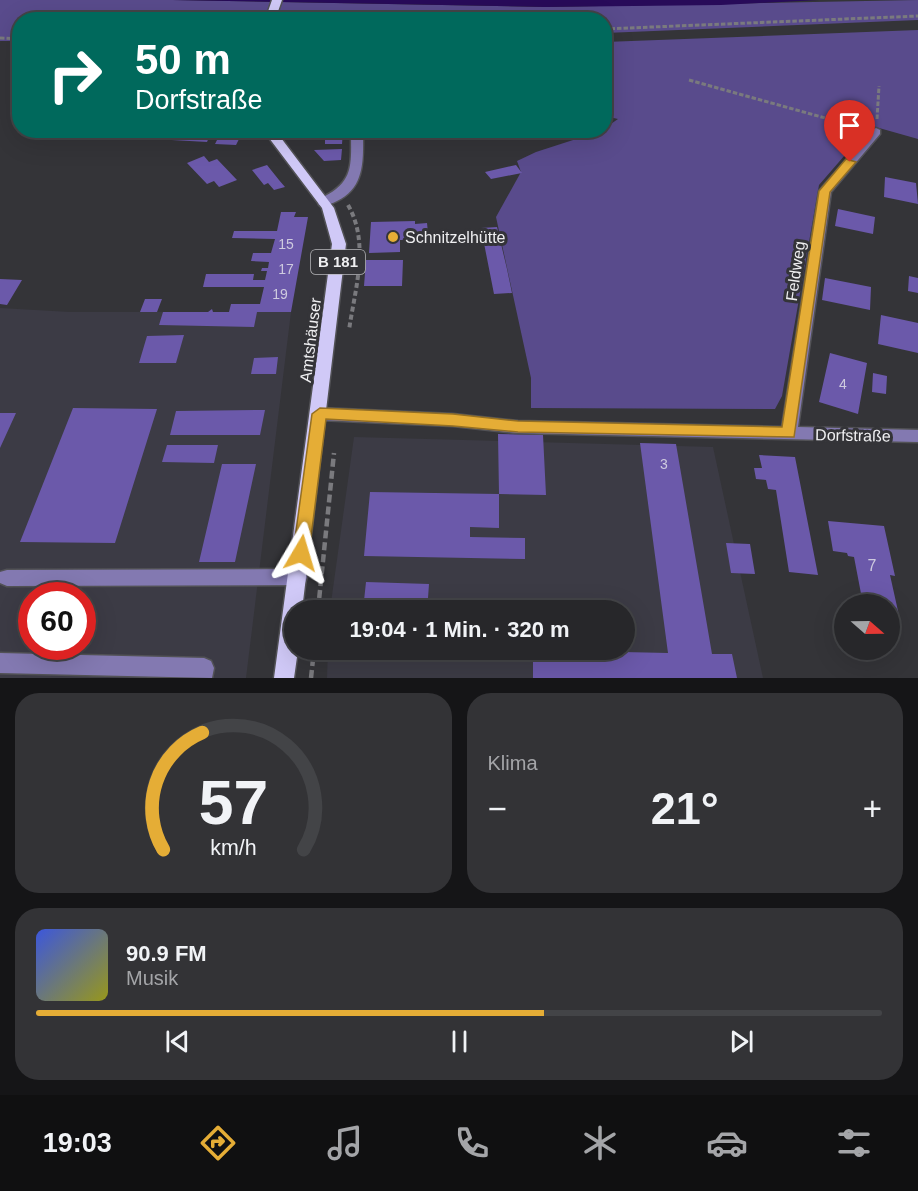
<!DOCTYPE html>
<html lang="de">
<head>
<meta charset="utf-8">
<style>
	body { margin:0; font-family:Arial,sans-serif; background:#333336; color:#f1f3f6; height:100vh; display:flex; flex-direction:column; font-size:22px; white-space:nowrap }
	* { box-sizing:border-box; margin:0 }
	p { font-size:20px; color:#a4a5a8 }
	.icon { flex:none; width:33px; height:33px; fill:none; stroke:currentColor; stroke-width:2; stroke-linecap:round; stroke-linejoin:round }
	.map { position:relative; height:678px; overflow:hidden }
	.side { display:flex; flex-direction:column; gap:15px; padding:15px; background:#151517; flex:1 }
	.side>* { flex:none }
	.guide { position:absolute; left:12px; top:12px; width:600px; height:126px; border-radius:24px; box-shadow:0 6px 24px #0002,0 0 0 2px #434447; background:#00695c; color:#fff; overflow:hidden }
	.needle { width:39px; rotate:110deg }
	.tools { position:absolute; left:834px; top:594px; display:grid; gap:12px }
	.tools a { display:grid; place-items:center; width:66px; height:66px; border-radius:50%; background:#27272a; box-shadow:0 6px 24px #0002,0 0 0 2px #434447; font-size:30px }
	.speed { position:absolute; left:18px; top:582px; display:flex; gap:12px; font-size:30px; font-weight:700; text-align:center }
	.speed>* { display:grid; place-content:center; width:78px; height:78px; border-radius:50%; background:#27272a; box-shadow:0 6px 24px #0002,0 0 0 2px #434447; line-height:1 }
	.speed .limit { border:9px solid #d22; background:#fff; color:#111 }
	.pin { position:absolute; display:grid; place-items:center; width:51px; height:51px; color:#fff; margin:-62px -26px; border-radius:50% 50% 50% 0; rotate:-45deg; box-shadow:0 0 6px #0007 }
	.pin .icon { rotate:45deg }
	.me { position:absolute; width:66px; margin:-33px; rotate:7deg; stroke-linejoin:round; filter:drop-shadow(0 0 4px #0008) }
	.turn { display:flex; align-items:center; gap:21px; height:126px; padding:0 24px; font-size:27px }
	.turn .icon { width:78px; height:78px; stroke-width:2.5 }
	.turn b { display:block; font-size:42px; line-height:51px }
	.big { font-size:45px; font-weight:800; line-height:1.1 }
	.side .tile { flex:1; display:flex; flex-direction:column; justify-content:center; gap:9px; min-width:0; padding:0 21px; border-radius:24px; background:#333336 }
	.side .dial { align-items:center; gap:0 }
	.dial svg { height:156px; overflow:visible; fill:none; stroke:#434447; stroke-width:7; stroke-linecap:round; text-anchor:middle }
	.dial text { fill:#f1f3f6; stroke:none }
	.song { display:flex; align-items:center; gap:18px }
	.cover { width:72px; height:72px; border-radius:9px; background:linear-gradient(135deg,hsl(230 70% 55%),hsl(60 70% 35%)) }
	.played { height:6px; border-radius:3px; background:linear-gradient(90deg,#e5ad36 60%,#434447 60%) }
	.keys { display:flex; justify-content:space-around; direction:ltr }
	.heat { display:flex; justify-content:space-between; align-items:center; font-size:33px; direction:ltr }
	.side .tiles { flex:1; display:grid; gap:15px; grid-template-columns:1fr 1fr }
	.tile:last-child { grid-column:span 2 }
	.trip { position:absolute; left:284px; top:600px; width:351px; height:60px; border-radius:30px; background:#27272a; box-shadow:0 6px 24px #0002,0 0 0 2px #434447; font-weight:800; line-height:60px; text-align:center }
	.tab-bar { display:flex; height:96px; justify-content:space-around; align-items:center; background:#101011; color:#a4a5a8 }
	.tab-bar .icon { width:42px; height:42px }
	.tab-bar .selected { color:#e5ad36 }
	.tab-bar b { font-size:27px; color:#f1f3f6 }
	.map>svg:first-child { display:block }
	.built { fill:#3c3b45; fill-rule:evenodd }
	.green { fill:#594b8c }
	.water { fill:#280b59 }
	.building { fill:#6b59aa }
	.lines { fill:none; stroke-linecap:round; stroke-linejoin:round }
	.minor-casing { stroke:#525256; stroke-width:3 }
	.major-casing { stroke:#525256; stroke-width:3 }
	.path-far2 { stroke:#7a7a7e; stroke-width:3; stroke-dasharray:4.5 2; stroke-linecap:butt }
	.path-far1 { stroke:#7a7a7e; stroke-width:4; stroke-dasharray:5 3; stroke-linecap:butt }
	.path { stroke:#7a7a7e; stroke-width:4.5; stroke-dasharray:8 4; stroke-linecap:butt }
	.minor { fill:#8379b1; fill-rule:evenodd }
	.major { fill:#d0c9f7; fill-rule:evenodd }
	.route { fill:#e5ad36; stroke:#957023; stroke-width:1.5 }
	.poi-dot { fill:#e5ad36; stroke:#343438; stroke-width:2 }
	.labels { text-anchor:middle; stroke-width:6; stroke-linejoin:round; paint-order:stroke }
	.number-label { font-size:14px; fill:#cecadf }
	.shield { fill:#343438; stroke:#b7b7ba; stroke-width:1.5 }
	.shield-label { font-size:15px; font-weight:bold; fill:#efeff1 }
	.poi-label { font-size:16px; fill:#efeff1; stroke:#343438; text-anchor:start }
	.street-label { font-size:16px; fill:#efeff1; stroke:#343438 }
	.near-number-label { font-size:16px; fill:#cecadf }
</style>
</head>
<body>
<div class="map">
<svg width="918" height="678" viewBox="0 0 918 678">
	<rect width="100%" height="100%" fill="#343438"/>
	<path class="built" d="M0 308 70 312H291L246 678H0ZM32 596H82V646H32Z
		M354 437 713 447 763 678H327L328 650H624V610H330Z"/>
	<path class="green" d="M0 0H173L545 7 918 0V20L605 33 604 20H20L19 41H0Z
		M918 30V139L865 124 864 133 819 185 782 396 775 409 531 408V378L496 217 521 172 517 161 536 152 604 130 605 128 618 119 605 116V42Z"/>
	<path class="water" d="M173 0H819L721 5 545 7Z"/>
	<path class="building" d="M169 130H212L207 142 154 139Z
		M343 131 342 144H325V137H329L330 132Z
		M221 132 242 133 236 145 215 144Z
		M342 149 341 160 324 161 314 150Z
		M204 156 209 162 217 159 237 180 219 187 214 181 207 184 187 163Z
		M267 165 279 180 285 187 274 190 268 183 264 185 252 170Z
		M516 165 522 173 491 179 485 172Z
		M885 177 916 183 918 204 884 197Z
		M838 209 875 217 873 234 835 226Z
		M281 212H296L294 217H308L291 312H257L254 327 159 325 163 312H208L212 309 213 312H229L231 304H260L264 287H203L206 274H254L253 280H265L267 271H261L262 268H268L269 262 251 261 253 253H271L275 239 232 238 234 231H277Z
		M415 221V224L427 223 428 233H443V242L416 244V240H400V252L369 253 371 222Z
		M497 227 507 269 512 293 494 294 481 228Z
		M366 260H403L402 286H364Z
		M909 276 918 278V293L908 291Z
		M825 278 871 287 870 310 822 300Z
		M0 279 22 280 7 305 0 304Z
		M145 299H162L157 312H140Z
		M881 315 918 323V353L878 344Z
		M184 335 176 363H139L147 336Z
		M830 353 867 363 858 414 819 402Z
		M278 357 276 374H251L254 358Z
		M873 373 887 376 886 394 872 392Z
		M73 408 157 409 115 543 20 542Z
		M265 410 260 435H170L176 411Z
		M0 413H16L0 448Z
		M498 434 543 435 546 495 499 494V528L470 527V537L525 538V559L364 556 370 492 499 494Z
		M640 443 676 444 712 654H732L737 678H533V650L668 653Z
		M167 445H218L214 463 162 462Z
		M759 455 795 457 818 575 789 572 776 490 768 489 766 480 756 479 754 468H762Z
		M222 464H256L235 562H199Z
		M828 521 884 526 895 576 890 575 900 620 890 619V604H863L854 557 848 556 847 553 833 551Z
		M726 543 750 544 755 574 731 573Z
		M366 582 429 584 428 598 531 600 532 610H363Z"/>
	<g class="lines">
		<g class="minor-casing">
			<path id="minor" d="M876 128 880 130V134L831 192 798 427 918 430V442L518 433 453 426 320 420 314 418 312 414 314 410 320 408 453 414 518 421 782 427 819 191 872 130Z
				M351 130H363C363 158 366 187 337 201 331 204 326 206 319 205L318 202 319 199C355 183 351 165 351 130Z
				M298 569 305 571 307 577 305 583 298 585 7 586 0 583V572L7 570Z
				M0 653 204 658 211 661 214 668 212 678 0 673Z"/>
		</g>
		<g class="major-casing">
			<path id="major" d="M272 0H282L275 20H265Z
				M263 130H275L334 208 346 244 302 610H294V650H298L294 678H274L332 244 322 208Z"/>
		</g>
		<path class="path-far2" d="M604 29 918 16
			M0 38 20 39
			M689 80 861 128
			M877 119 879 86"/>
		<path class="path-far1" d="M348 205C370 243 355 289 349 330"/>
		<path class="path" d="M318 610 334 453
			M311 678 314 650"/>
		<use href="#minor" class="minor"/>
		<use href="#major" class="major"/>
	</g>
	<path class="route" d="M846 159 856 162 830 192 794 437 518 432 453 426 326 419 309 553 307 558 301 561 295 558 293 553 312 414 320 408 453 414 518 421 782 427 819 191Z"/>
	<circle class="poi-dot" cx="393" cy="237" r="6"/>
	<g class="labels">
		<g class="number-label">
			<text x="286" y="249">15</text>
			<text x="286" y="274">17</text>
			<text x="280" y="299">19</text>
			<text x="843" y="389">4</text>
			<text x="664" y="469">3</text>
		</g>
		<rect class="shield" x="311" y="250" width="54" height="24" rx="4.5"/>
		<g class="shield-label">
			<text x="338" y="267">B 181</text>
		</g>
		<g class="poi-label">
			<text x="405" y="243">Schnitzelhütte</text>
		</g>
		<g class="street-label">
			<text transform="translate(795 271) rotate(-82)" y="6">Feldweg</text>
			<text transform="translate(310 340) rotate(-83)" y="6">Amtshäuser</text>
			<text transform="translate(853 435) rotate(1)" y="6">Dorfstraße</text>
		</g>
		<g class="near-number-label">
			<text x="872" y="571">7</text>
		</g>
	</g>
</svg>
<div class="tools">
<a><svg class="needle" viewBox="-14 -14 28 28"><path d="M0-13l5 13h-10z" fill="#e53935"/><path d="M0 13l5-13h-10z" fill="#a4a5a8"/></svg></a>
</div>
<div class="speed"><div class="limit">60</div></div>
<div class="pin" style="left:850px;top:162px;background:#d93025"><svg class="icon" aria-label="arrive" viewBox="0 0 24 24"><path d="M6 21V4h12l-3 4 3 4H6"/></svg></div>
<svg class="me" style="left:301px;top:553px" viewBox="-20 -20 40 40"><path d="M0-17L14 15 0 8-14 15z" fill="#e5ad36" stroke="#fff" stroke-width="4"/></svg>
<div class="trip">19:04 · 1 Min. · 320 m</div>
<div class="guide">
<div class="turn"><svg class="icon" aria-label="right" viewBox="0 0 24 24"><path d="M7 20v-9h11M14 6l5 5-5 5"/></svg><div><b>50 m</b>Dorfstraße</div></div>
</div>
</div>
<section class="side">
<div class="tiles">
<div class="tile dial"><svg viewBox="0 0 100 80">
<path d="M14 69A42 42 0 1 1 86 69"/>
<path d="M14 69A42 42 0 0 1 34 9" stroke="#e5ad36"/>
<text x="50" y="56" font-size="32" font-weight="700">57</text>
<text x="50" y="72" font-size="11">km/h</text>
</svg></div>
<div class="tile"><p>Klima</p>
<div class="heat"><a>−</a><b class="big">21°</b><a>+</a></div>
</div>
<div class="tile">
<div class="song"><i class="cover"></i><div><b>90.9 FM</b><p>Musik</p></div></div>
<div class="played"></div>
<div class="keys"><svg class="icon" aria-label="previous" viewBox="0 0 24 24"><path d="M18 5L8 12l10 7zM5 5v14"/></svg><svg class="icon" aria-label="pause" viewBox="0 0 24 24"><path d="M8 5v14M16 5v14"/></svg><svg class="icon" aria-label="next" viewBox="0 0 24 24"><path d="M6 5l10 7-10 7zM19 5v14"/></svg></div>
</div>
</div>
</section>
<nav class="tab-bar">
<b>19:03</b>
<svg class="icon selected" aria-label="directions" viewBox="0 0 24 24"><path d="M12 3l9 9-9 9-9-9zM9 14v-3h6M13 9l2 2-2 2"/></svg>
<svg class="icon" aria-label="music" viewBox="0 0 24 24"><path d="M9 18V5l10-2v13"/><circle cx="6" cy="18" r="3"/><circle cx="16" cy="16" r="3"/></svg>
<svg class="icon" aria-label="phone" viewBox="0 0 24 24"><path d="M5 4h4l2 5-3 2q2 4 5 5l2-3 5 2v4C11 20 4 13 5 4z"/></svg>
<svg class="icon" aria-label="climate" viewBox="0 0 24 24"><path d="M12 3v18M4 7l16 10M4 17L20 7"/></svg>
<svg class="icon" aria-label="car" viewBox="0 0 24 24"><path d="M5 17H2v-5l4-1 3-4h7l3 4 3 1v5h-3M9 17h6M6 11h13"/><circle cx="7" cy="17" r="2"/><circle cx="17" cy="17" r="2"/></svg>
<svg class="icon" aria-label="filters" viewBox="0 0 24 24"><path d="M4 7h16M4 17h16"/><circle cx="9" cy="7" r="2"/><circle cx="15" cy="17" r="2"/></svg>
</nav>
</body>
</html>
